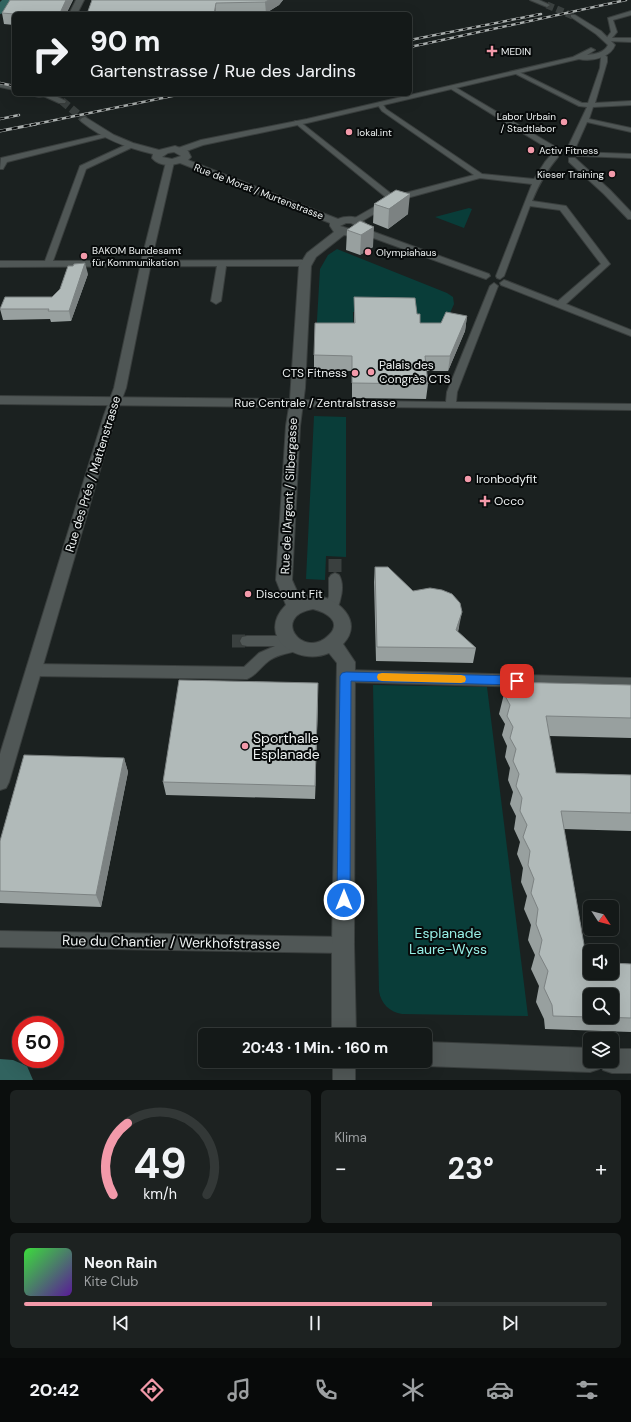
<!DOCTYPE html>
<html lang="de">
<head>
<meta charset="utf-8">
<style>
	body { margin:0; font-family:"DM Sans",sans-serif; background:#1d2221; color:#f1f3f6; height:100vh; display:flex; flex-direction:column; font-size:15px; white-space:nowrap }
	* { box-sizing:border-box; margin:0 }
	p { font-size:13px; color:#9da0a2 }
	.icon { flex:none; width:22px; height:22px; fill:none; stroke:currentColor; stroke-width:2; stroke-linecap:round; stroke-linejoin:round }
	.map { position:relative; height:1080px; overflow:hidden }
	.details { display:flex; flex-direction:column; gap:10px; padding:10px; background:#0b0e0d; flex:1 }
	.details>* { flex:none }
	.top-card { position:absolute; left:12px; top:12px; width:400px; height:84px; border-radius:6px; box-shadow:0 4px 16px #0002,0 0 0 1px #333837; background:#141918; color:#f1f3f6; overflow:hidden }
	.needle { width:26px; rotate:126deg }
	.fabs { position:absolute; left:583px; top:900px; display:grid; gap:8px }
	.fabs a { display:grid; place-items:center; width:36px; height:36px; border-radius:6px; background:#141918; box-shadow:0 4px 16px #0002,0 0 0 1px #333837; font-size:20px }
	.speed { position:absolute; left:12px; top:1016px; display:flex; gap:8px; font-size:20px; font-weight:700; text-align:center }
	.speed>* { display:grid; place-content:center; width:52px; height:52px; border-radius:50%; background:#141918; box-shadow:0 4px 16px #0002,0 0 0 1px #333837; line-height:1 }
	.speed .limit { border:6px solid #d22; background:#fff; color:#111 }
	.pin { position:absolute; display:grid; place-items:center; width:34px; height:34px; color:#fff; margin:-17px; border-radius:8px; box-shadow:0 2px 6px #0006 }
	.me { position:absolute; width:44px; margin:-22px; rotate:0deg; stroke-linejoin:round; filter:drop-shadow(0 0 3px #0008) }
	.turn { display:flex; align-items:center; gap:14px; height:84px; padding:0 12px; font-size:18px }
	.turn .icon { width:52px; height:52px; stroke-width:2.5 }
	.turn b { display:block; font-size:28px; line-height:34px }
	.big { font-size:30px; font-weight:700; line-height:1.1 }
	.details .tile { flex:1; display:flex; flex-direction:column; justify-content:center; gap:6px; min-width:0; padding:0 14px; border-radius:6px; background:#1d2221 }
	.details .dial { align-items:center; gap:0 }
	.dial svg { height:104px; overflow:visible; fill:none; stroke:#333837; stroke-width:7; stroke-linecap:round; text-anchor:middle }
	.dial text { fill:#f1f3f6; stroke:none }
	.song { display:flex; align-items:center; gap:12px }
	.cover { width:48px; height:48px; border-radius:6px; background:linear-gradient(135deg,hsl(120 70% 55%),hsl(270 70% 35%)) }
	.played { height:4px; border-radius:2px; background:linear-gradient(90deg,#f39aaa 70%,#333837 70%) }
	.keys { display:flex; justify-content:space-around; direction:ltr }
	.heat { display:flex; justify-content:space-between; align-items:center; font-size:22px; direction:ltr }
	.details .tiles { flex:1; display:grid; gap:10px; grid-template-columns:1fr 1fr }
	.tile:last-child { grid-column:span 2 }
	.trip { position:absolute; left:198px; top:1028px; width:234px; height:40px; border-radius:6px; background:#141918; box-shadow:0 4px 16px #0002,0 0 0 1px #333837; font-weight:700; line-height:40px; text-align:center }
	.tabs { display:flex; height:64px; justify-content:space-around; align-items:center; background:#080a0a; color:#9da0a2 }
	.tabs .icon { width:28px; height:28px }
	.tabs .on { color:#f39aaa }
	.tabs b { font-size:18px; color:#f1f3f6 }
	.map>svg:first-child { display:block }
	.green { fill:#093d39 }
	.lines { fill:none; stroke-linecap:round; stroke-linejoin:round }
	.river { fill:#31635f; fill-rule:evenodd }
	.minor-tunnel { stroke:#3a403f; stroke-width:13; stroke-dasharray:13 6; stroke-linecap:butt }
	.tertiary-tunnel { stroke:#3a403f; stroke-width:7; stroke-dasharray:7 3.5; stroke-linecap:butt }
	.secondary-tunnel { stroke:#3a403f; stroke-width:8; stroke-dasharray:8 4; stroke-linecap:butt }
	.minor-casing { stroke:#393e3d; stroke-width:2 }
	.tertiary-casing { stroke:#393e3d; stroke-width:2 }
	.secondary-casing { stroke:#393e3d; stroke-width:2 }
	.minor { fill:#505756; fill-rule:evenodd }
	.tertiary { fill:#505756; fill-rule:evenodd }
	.secondary { fill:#505756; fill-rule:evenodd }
	.rail-far1-casing { stroke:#a8adac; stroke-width:2.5 }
	.rail-casing { stroke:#a8adac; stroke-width:3 }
	.rail-far1 { stroke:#070a0a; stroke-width:1.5; stroke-dasharray:4.5; stroke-linecap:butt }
	.rail { stroke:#070a0a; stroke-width:2; stroke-dasharray:6; stroke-linecap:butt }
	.wall { fill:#98a09f }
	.shaded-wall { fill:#7c8282 }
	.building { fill:#b1bab9; stroke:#7c8282 }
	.route { fill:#1a73e8; stroke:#114b97 }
	.slow { fill:#f59e0b }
	.poi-dot { fill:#f39aaa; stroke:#070a0a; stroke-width:1.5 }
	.labels { text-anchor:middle; stroke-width:4; stroke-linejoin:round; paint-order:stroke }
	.far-poi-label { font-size:10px; fill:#edf1f1; stroke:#070a0a; text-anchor:start }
	.far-street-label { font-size:10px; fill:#edf1f1; stroke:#070a0a }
	.poi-label { font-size:12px; fill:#edf1f1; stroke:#070a0a; text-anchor:start }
	.street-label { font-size:12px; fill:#edf1f1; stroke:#070a0a }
	.near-poi-label { font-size:14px; fill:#edf1f1; stroke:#070a0a; text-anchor:start }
	.near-park-label { font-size:14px; fill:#96eee5; stroke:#070a0a }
	.near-street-label { font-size:14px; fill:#edf1f1; stroke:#070a0a }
</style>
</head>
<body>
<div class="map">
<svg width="631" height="1080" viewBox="0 0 631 1080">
	<rect width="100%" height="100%" fill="#1b2120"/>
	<path class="green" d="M469 208 472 209 464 228 435 217Z
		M337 249 447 293 453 297 454 304 439 338H417L414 312H353L354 338 316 337 320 269 328 255Z
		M314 416 346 417V557L326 556 325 580 306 579Z
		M373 685 487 687 528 1016 402 1014C390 1012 381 1004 379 991Z"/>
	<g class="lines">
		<path class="river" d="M2 0H14L4 13 0 14V2Z
			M0 1059 13 1060 27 1066 33 1080H0Z"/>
		<path class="minor-tunnel" d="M335 559V578
			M232 641H247"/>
		<path class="tertiary-tunnel" d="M547 5 573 16"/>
		<path class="secondary-tunnel" d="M62 101 85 120"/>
		<g class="minor-casing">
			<path id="minor" d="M631 11V15L613 20 617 32 612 38H631V42L606 41 605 40 611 32 608 18Z
				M599 53H603L607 57V62L595 103 631 101V105L593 107 589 119 631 128V132L587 122 575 149 574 151H568L567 149 587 107 579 106 514 73 519 72 582 103H588L600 68 601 57 598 54Z
				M0 83 14 86V90L0 87Z
				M451 87H455L559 149 558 151H552L451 89Z
				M30 94H47V95C43 98 34 97 30 94Z
				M380 102 382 103 386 109 482 174 534 179 545 162 551 155H557L558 157C546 171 539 184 532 201L566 206 610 264 566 304 631 330V336L501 285 500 283 504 280 507 281 558 301 601 264 560 210 530 206 504 276 500 279 497 278 496 276 532 184 480 178 396 201 359 223H353V219L388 199 295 123V121H299L394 196 474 175 382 111 377 104Z
				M108 133 112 135 110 136 7 162 3 169H0L1 158Z
				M130 143 134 145 133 147 86 169 53 261 306 260 310 263 306 266H226L221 301 216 304 211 301 217 266 0 267V261H45L80 166Z
				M577 152 631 154V158L580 156H577Z
				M569 158H575L610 190 631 212V219H628L604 194 569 162Z
				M357 228H363L489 274 490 276 486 279 483 278 357 232 356 230Z
				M494 283 498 286 457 392 456 402 631 404V410L296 406 291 403 296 400 446 402 447 392 490 286Z
				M335 573 339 575C345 585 341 601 336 611L331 612 326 611 325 607 329 596V578L331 575Z
				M247 636H289L294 637 295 641 301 642 303 646 301 650C290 653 279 654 270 660 261 666 256 676 247 679L33 676 28 674 26 670 28 666 33 664 244 667 259 653 275 646H247L242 645 240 641 242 637Z
				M346 670 631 678V690L346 682 341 680 339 676 341 672Z
				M0 931 343 937 349 939 351 945 349 951 343 953 0 947Z"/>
		</g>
		<g class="tertiary-casing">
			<path id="tertiary" d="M530 0H539L550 5 547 7Z
				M571 15H575L601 31 615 45C611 57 592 62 579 59L307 123 203 145 181 153 177 150 178 148 201 140 307 119 573 57 591 48 595 50 587 55C595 54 604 53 608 45L596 34 571 17Z
				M170 159 174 162 152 258 126 388 116 415 9 782 6 788 0 790V754L104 415 114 388 142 258 166 162Z
				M333 1061H355V1080H333Z"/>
		</g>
		<g class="secondary-casing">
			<path id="secondary" d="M76 0H84L77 14H69Z
				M39 94H51L66 101 65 103H59Z
				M85 117 114 135 133 143 159 150 175 146 188 151 191 157 188 160 338 219C347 215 360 216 366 224L365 230 351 236 344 235 316 257 311 266 305 388 300 426 292 580 300 598C304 597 308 595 312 595 337 596 365 621 343 644L355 662 354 945 356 1035H332V945L337 663 329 653C297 667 255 636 286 605L276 580 286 426 289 407 0 404V396L290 399 299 266 307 253 334 232 330 226V223L180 163C170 166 159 166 152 158L153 154C127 148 103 139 82 122L80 120 82 118ZM174 152 181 156 172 159 162 157 168 153ZM346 223H351L356 226 350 229 340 226ZM313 609C325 612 343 621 329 635 303 661 270 616 313 609Z
				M425 1042 590 1048V1061H612V1049H631V1073H612L603 1070 601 1063 599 1069 590 1072 425 1066 416 1061H425Z"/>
		</g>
		<use href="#minor" class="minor"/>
		<use href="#tertiary" class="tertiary"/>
		<use href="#secondary" class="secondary"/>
		<g class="rail-far1-casing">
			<path id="rail-far1" d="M410 40 541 14
				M410 47 626 0
				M0 83 14 86
				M0 119 19 115
				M31 125 182 94"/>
		</g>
		<g class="rail-casing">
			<path id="rail" d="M0 131 36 124"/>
		</g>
		<use href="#rail-far1" class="rail-far1"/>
		<use href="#rail" class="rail"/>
	</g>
	<path class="wall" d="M73 0 66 14H14V25L4 24 2 13Z
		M92 0H283L279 5 266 13 216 14H87Z
		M374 204 408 214 388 229 373 223Z
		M360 221 373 247 360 255 346 250 347 230Z
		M88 274 71 321 51 322 50 319 3 320 0 309 52 297Z
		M354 297 417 314 420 323H441L467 316 465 331 448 371H426L428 384 426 399 352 398V371L314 370V355L354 323Z
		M375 567 413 591 459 627 458 632 476 648 473 663 376 661 374 582Z
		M507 682 631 685V738L549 736 556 773 631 775V831L564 829 587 962 631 964V1032L545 1029 544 1019 536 1002 539 986 531 969 535 955 528 940 531 925 524 909 527 896 521 882 523 868 517 854 520 842 514 829 516 816 510 804 513 792 508 780 510 768 505 757 507 746 502 735 505 724 499 714Z
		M318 697 315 799 166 795 163 782Z
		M124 758 128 772 101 907 0 903V841Z"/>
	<path class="shaded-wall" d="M66 0H73L66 14H60V13Z
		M269 0H283L279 5 266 13 265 2Z
		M216 3V14H214Z
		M410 194 408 214 388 229 389 209Z
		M374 227 373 247 360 255 361 235Z
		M85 263 88 274 71 321 69 311Z
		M467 316 465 331 448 371 450 356Z
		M462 612 459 627 453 645 456 630Z
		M318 683V697L315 799V786Z
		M124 758 128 772 101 907 96 895Z"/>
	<path class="building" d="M10 0H66L60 13H29L27 14H14L2 13Z
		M92 0H269L265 2 216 3 214 14H87Z
		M396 190 410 194 389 209 374 204Z
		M360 221 374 227 361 235 347 230Z
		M85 263 69 311H48L49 309H0L5 297H52L60 289 68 266H73L74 264Z
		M354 297 415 298 417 314H420V323H441L446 312 467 316 450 356H425L428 384 352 383V356L314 355 315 323H355Z
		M375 567H388L413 591 430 588 442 590 452 594 460 603 462 612 456 630 476 648 377 647Z
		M179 680 318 683 315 786 163 782Z
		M507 682 631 685V718L546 716 556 773 631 775V813L561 811 587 962H590V973H612V963L631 964V1018L599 1017H612V995H590V1017L553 1016 552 1005 544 988 548 971 539 954 542 940 536 924 538 909 531 893 534 879 528 865 530 851 523 837 527 825 520 811 522 798 516 786 519 774 513 761 516 749 510 738 513 727 507 716 510 705 504 694Z
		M24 755 124 758 96 895 0 891V841Z"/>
	<path class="route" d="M346 672 517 676 521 678 522 681 521 684 517 685 351 681 350 900 348 904 344 906 339 904 337 900 340 676 342 673Z"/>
	<path class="slow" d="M382 673 461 675 465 676 466 679 465 682 461 683 382 681 378 680 377 677 378 674Z"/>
	<g class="poi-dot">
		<path d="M490 45h4v4h4v4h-4v4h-4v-4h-4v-4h4z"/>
		<circle cx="564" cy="122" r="4"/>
		<circle cx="349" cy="132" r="4"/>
		<circle cx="531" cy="150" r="4"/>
		<circle cx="612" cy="174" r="4"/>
		<circle cx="368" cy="252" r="4"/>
		<circle cx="84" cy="256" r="4"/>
		<circle cx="371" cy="372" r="4"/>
		<circle cx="355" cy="373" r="4"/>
		<circle cx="468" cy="479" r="4"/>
		<path d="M483 495h4v4h4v4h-4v4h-4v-4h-4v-4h4z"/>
		<circle cx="248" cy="594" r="4"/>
		<circle cx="245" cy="746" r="4"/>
	</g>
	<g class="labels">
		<g class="far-poi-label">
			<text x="501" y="55">MEDIN</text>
			<text x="556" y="120" text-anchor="end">Labor Urbain<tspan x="556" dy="12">/ Stadtlabor</tspan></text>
			<text x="357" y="136">lokal.int</text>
			<text x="539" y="154">Activ Fitness</text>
			<text x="604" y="178" text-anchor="end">Kieser Training</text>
			<text x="92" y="254">BAKOM Bundesamt<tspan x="92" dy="12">für Kommunikation</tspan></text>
			<text x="376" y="256">Olympiahaus</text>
		</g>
		<g class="far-street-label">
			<text transform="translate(259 191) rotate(21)" y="4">Rue de Morat / Murtenstrasse</text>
		</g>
		<g class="poi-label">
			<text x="379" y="369">Palais des<tspan x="379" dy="14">Congrès CTS</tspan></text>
			<text x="347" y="377" text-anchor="end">CTS Fitness</text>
			<text x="476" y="483">Ironbodyfit</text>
			<text x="494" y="505">Occo</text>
			<text x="256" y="598">Discount Fit</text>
		</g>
		<g class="street-label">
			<text x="315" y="407">Rue Centrale / Zentralstrasse</text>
			<text transform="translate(93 474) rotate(-73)" y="4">Rue des Prés / Mattenstrasse</text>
			<text transform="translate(289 496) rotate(-87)" y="4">Rue de l'Argent / Silbergasse</text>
		</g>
		<g class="near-poi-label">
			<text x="253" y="743">Sporthalle<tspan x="253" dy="16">Esplanade</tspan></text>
		</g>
		<g class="near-park-label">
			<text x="448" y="938">Esplanade<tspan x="448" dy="16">Laure-Wyss</tspan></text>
		</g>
		<g class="near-street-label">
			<text transform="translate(171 942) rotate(1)" y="5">Rue du Chantier / Werkhofstrasse</text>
		</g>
	</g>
</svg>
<div class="fabs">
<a><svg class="needle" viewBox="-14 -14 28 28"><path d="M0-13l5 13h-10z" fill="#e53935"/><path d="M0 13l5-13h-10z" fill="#9da0a2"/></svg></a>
<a><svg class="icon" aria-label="sound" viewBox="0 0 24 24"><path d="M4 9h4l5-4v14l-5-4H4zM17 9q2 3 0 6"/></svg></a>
<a><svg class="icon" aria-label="search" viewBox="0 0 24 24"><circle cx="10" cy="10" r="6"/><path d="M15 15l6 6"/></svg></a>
<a><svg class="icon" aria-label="layers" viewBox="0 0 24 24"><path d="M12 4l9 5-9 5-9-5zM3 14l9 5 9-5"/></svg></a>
</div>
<div class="speed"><div class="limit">50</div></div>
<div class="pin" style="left:517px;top:681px;background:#d93025"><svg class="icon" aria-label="arrive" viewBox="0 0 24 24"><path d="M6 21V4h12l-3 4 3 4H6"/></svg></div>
<svg class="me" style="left:344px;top:900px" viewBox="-20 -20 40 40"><circle r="17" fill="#1a73e8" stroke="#fff" stroke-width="3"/><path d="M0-11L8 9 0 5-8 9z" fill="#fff"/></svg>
<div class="trip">20:43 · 1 Min. · 160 m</div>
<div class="top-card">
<div class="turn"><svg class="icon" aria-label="right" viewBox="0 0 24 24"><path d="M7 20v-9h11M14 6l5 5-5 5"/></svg><div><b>90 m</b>Gartenstrasse / Rue des Jardins</div></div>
</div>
</div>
<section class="details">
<div class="tiles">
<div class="tile dial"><svg viewBox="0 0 100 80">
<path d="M14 69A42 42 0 1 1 86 69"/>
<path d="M14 69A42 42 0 0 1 25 14" stroke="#f39aaa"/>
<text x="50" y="56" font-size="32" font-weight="700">49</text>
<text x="50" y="72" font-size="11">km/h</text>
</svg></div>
<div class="tile"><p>Klima</p>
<div class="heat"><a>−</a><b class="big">23°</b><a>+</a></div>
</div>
<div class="tile">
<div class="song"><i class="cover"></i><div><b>Neon Rain</b><p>Kite Club</p></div></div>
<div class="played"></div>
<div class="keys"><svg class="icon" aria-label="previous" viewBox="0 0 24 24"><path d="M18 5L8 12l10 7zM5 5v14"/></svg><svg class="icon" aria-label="pause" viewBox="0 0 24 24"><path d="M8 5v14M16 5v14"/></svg><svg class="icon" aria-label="next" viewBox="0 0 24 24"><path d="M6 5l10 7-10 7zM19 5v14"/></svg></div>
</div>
</div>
</section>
<nav class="tabs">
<b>20:42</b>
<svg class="icon on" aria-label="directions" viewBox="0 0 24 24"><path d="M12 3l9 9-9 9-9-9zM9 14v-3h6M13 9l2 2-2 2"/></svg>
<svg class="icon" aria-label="music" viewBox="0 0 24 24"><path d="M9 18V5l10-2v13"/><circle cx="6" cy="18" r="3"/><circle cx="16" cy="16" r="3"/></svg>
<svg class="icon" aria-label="phone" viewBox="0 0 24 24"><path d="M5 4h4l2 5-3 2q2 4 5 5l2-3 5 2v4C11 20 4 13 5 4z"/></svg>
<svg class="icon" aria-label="climate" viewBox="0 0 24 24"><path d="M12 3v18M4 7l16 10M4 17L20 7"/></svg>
<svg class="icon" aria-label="car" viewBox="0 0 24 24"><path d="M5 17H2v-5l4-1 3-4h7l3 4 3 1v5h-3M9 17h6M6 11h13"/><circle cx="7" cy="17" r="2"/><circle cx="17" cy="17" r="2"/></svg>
<svg class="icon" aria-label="filters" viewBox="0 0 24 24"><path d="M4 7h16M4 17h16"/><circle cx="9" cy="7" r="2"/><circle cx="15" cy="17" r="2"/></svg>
</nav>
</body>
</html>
